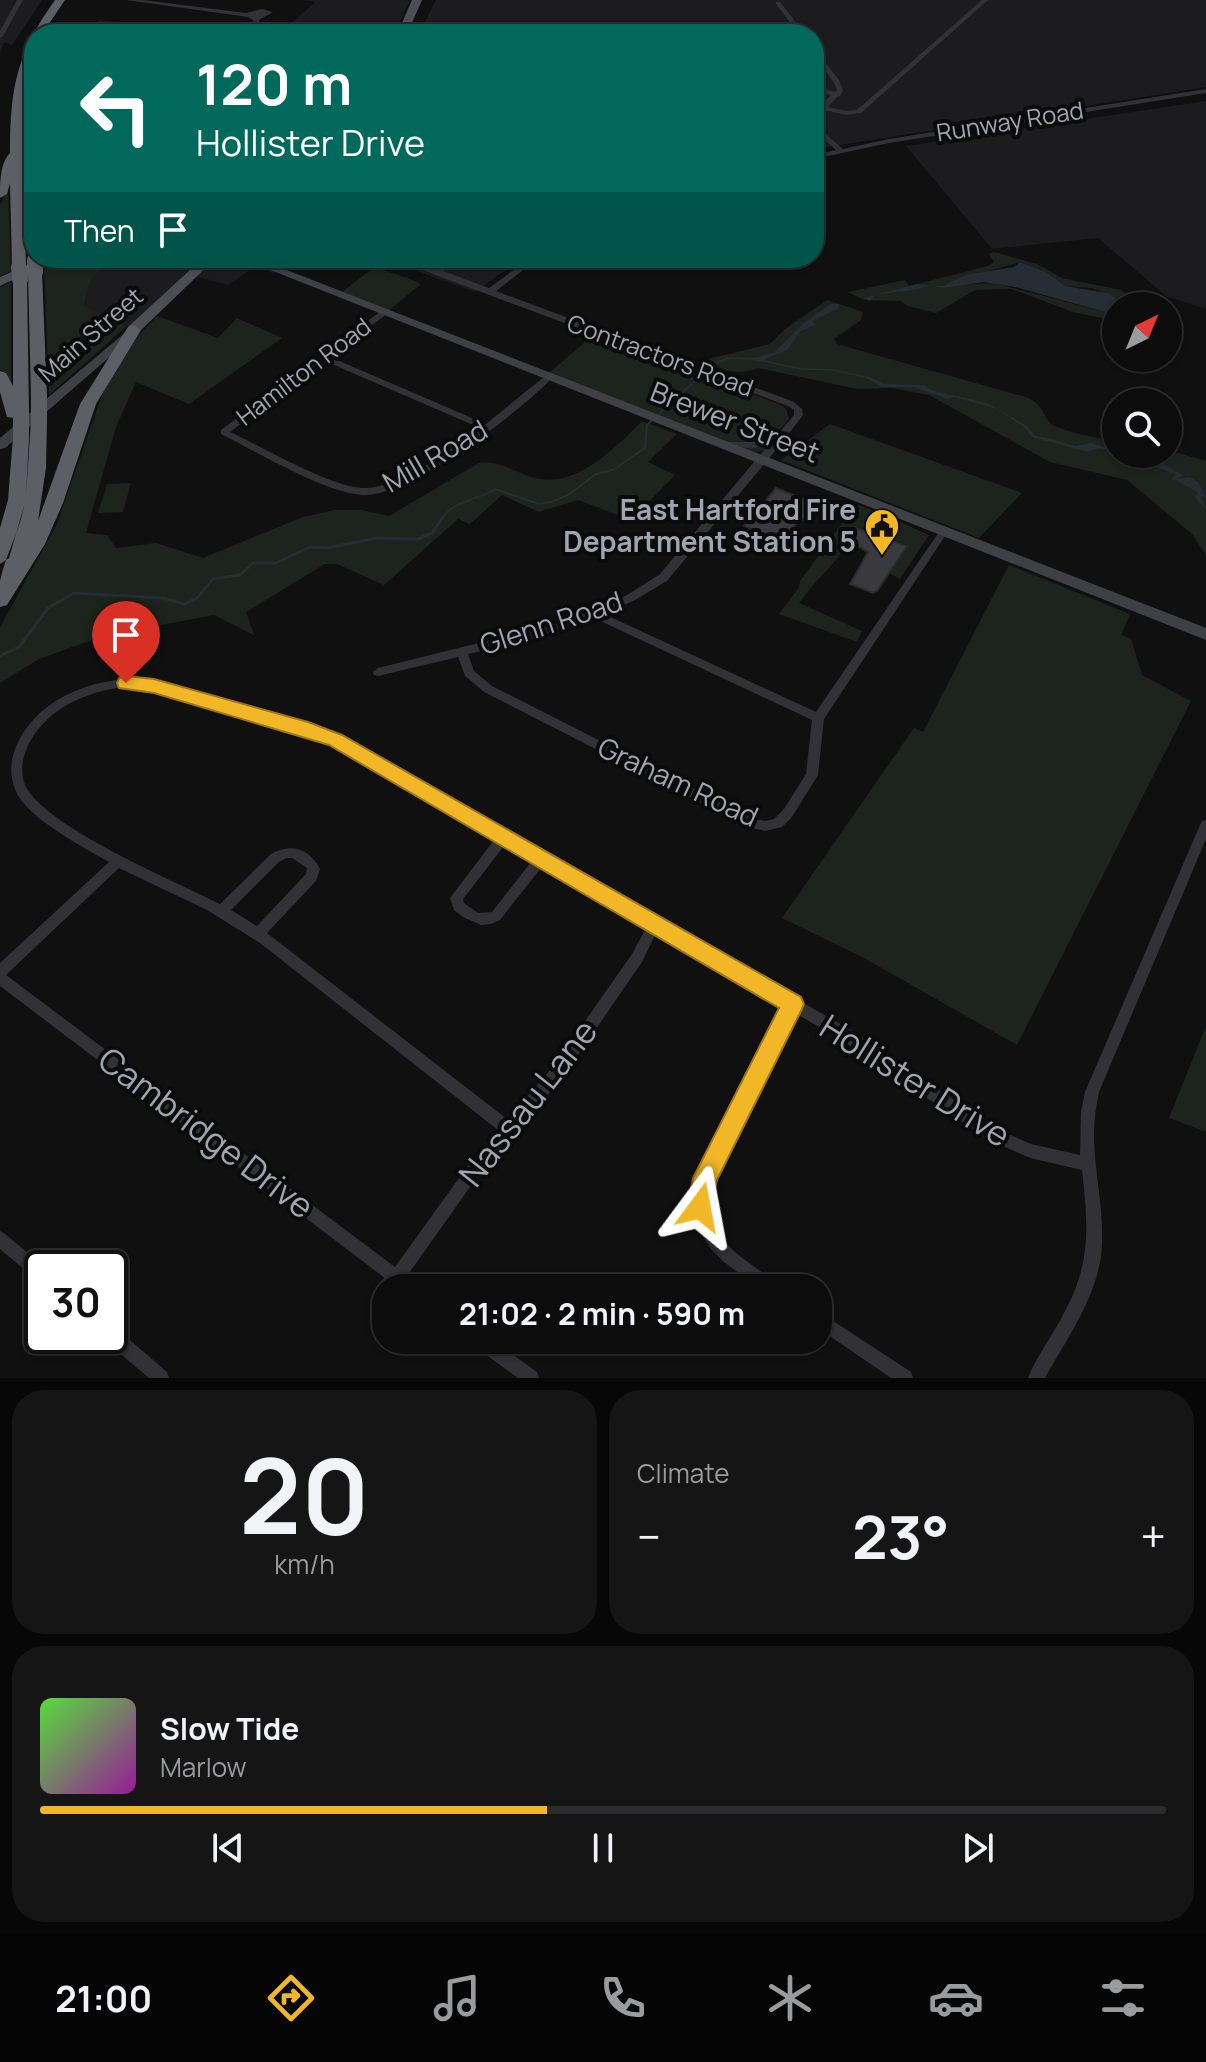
<!DOCTYPE html>
<html lang="en">
<head>
<meta charset="utf-8">
<style>
	body { margin:0; font-family:Manrope,sans-serif; background:#151516; color:#f1f3f6; height:100vh; display:flex; flex-direction:column; font-size:30px; white-space:nowrap }
	* { box-sizing:border-box; margin:0 }
	p { font-size:26px; color:#9a9b9d }
	.icon { flex:none; width:44px; height:44px; fill:none; stroke:currentColor; stroke-width:2; stroke-linecap:round; stroke-linejoin:round }
	.map { position:relative; height:1378px; overflow:hidden }
	.drawer { display:flex; flex-direction:column; gap:12px; padding:12px; background:#070707; flex:1 }
	.drawer>* { flex:none }
	.top-card { position:absolute; left:24px; top:24px; width:800px; height:244px; border-radius:32px; box-shadow:0 2px 6px #0004,0 0 0 2px #2c2c2e; background:#00695c; color:#fff; overflow:hidden }
	.needle { width:52px; rotate:43deg }
	.controls { position:absolute; left:1102px; top:292px; display:grid; gap:16px }
	.controls a { display:grid; place-items:center; width:80px; height:80px; border-radius:50%; background:#0c0c0d; box-shadow:0 2px 6px #0004,0 0 0 2px #2c2c2e; font-size:40px }
	.speed { position:absolute; left:24px; top:1250px; display:flex; gap:16px; font-size:40px; font-weight:700; text-align:center }
	.speed>* { display:grid; place-content:center; width:104px; height:104px; border-radius:50%; background:#0c0c0d; box-shadow:0 2px 6px #0004,0 0 0 2px #2c2c2e; line-height:1 }
	.speed .limit { border:4px solid #111; border-radius:12px; background:#fff; color:#111 }
	.pin { position:absolute; display:grid; place-items:center; width:68px; height:68px; color:#fff; margin:-82px -34px; border-radius:50% 50% 50% 0; rotate:-45deg; box-shadow:0 0 8px #0007 }
	.pin .icon { rotate:45deg }
	.me { position:absolute; width:88px; margin:-44px; rotate:13deg; stroke-linejoin:round; filter:drop-shadow(0 0 6px #0008) }
	.turn { display:flex; align-items:center; gap:28px; height:168px; padding:0 40px; font-size:36px }
	.turn .icon { width:104px; height:104px; stroke-width:2.5 }
	.turn b { display:block; font-size:56px; line-height:68px }
	.then { display:flex; align-items:center; height:76px; padding:0 40px; background:#0003; gap:16px; font-size:30px }
	.big { font-size:60px; font-weight:700; line-height:1.1 }
	.drawer .tile { flex:1; display:flex; flex-direction:column; justify-content:center; gap:12px; min-width:0; padding:0 28px; border-radius:32px; background:#151516 }
	.drawer .dial { align-items:center; gap:0 }
	.dial b { font-size:104px; line-height:1 }
	.song { display:flex; align-items:center; gap:24px }
	.cover { width:96px; height:96px; border-radius:12px; background:linear-gradient(135deg,hsl(110 70% 55%),hsl(300 70% 35%)) }
	.played { height:8px; border-radius:4px; background:linear-gradient(90deg,#f2b726 45%,#2c2c2e 45%) }
	.keys { display:flex; justify-content:space-around; direction:ltr }
	.heat { display:flex; justify-content:space-between; align-items:center; font-size:44px; direction:ltr }
	.drawer .tiles { flex:1; display:grid; gap:12px; grid-template-columns:1fr 1fr }
	.tile:last-child { grid-column:span 2 }
	.trip { position:absolute; left:372px; top:1274px; width:460px; height:80px; border-radius:32px; background:#0c0c0d; box-shadow:0 2px 6px #0004,0 0 0 2px #2c2c2e; font-weight:700; line-height:80px; text-align:center }
	.dock { display:flex; height:128px; justify-content:space-around; align-items:center; background:#050505; color:#9a9b9d }
	.dock .icon { width:56px; height:56px }
	.dock .selected { color:#f2b726 }
	.dock b { font-size:36px; color:#f1f3f6 }
	.map>svg:first-child { display:block }
	.built { fill:#1c1c1e }
	.green { fill:#1c241d }
	.water { fill:#262d34 }
	.lines { fill:none; stroke-linecap:round; stroke-linejoin:round }
	.stream-far1 { stroke:#262d34; stroke-width:2 }
	.stream { stroke:#262d34; stroke-width:3 }
	.building { fill:#3a3a3e; stroke:#2a2a2d; stroke-width:2 }
	.street { fill:#313136; fill-rule:evenodd }
	.secondary { fill:#3f4046; fill-rule:evenodd }
	.primary { fill:#4d4e55; fill-rule:evenodd }
	.highway { fill:#5d5f67; fill-rule:evenodd }
	.highway-bridge { stroke:#5d5f67; stroke-width:16 }
	.route { fill:#f2b726; stroke:#9d7719; stroke-width:2 }
	.labels { text-anchor:middle; stroke-width:8; stroke-linejoin:round; paint-order:stroke }
	.far-street-label { font-size:24px; fill:#a0a5b2; stroke:#0b0b0c }
	.street-label { font-size:28px; fill:#a0a5b2; stroke:#0b0b0c }
	.poi-label { font-size:28px; font-weight:bold; fill:#a0a5b2; stroke:#0b0b0c; text-anchor:end }
	.near-street-label { font-size:34px; fill:#a0a5b2; stroke:#0b0b0c }
</style>
</head>
<body>
<div class="map">
<svg width="1206" height="1378" viewBox="0 0 1206 1378">
	<rect width="100%" height="100%" fill="#101011"/>
	<path class="built" d="M0 0H42L12 45 4 42 0 53Z
		M304 0H410L394 34 281 33 315 2Z
		M436 0H1206V87L814 149V34H419Z
		M99 20 180 29 223 34H79Z
		M1206 101V309L1166 296 1098 238 992 249 906 146Z
		M89 258H300L285 269 272 273 256 266 228 285 188 274 130 327 84 307 90 282 102 266Z
		M390 258H522L475 292 398 264Z"/>
	<path class="green" d="M8 188 11 271 0 276V205Z
		M994 252 1037 264 1062 278 1121 290 1143 306H1130L1118 298 1091 288 1065 286 1048 273 1020 262 940 286 994 283 1116 315V321L1073 312 1011 289 975 290 936 313 908 306 901 301 864 300 848 292 905 280 909 286 988 266 994 262 989 254Z
		M61 258H89L103 265 90 282 84 306 127 326 49 395 44 266Z
		M375 267 418 282 420 285 388 311 342 292Z
		M11 282V383L0 369V287Z
		M827 300 863 312 861 320 834 339 837 344 1029 398C1042 405 1042 413 1050 423 1057 430 1103 440 1114 440L1116 437V454H1168V450L1206 461V555L1192 534 1127 480 1050 462 929 395 891 388 857 389 758 368C740 375 721 373 708 359L770 344 785 329Z
		M157 316 218 338 237 318 282 338 189 404 136 382 116 427 86 533 107 535 116 548 156 543 203 558 303 517 335 510H361L389 516 479 463C502 460 518 475 540 479 579 486 617 446 642 421L677 434 648 462 675 475 631 520 578 500 539 512 502 495 470 524 458 519 384 585 337 564H325L246 612 254 635 214 615 103 636 39 659 0 683V627L57 524 109 375 138 336Z
		M593 335 779 404 786 409 789 419 763 451 755 452 549 373Z
		M830 424 1022 493 979 538 781 460Z
		M131 483 123 512 98 513 107 484Z
		M856 504 872 510 863 528 853 527 845 539 849 542C835 564 815 581 799 603L862 631 857 642 779 614 799 587 800 581Z
		M896 520 929 535 900 579 889 573 908 545 885 536Z
		M1009 565 1130 614 1121 635 1131 639 1142 675 1191 701 1017 1045 864 958 782 918 914 728 923 732Z
		M1206 1026V1132L1169 1118Z"/>
	<path class="water" d="M1020 262 1048 273 1065 286 1108 293 1130 306H1116V315L1015 287 984 282 944 288 929 285 920 289 875 295 870 301 864 298 917 284 942 286 966 275 1014 267Z
		M831 304H840L837 309 812 321 815 325 801 331 787 350 763 360 801 368 831 369 869 377 885 384 923 385 934 391 987 403 1026 425 1035 435 1076 446 1091 443 1116 451 1098 448 1088 452 1032 437 1024 427 997 409 954 397 948 399 914 387H881L867 378 831 370H802L755 360 730 359 707 367 727 357 754 358 775 352 804 323Z
		M1131 454 1155 460 1183 475 1176 479 1190 477 1198 482 1206 496 1201 497 1206 510 1195 497 1198 493 1196 491 1172 479 1175 474 1148 464 1142 465Z"/>
	<g class="lines">
		<path class="stream-far1" d="M442 519C452 501 478 500 495 489L539 504 551 502 568 495 596 474 613 470 645 448 647 425 695 381"/>
		<path class="stream" d="M0 656 19 647 48 608 74 593 163 598 184 604 197 598 213 579 240 575 253 563H276L310 547 327 548 377 538 418 539 432 533 443 517"/>
	</g>
	<path class="building" d="M776 488 813 503 804 520 800 519 782 542 744 526Z
		M854 527 907 546 877 591 873 593 850 584 868 552 844 539Z"/>
	<g class="lines">
		<path class="street" d="M17 0H23L3 36 0 38V31Z
			M126 0H143L246 13 262 9 273 12 259 20V22L247 34H241L254 21 248 17Z
			M982 0H988L861 113 846 115 824 110 814 119V113L831 95 814 90V86L835 92 837 90C832 75 815 63 814 48L839 80 843 90 840 96 837 97 828 107 846 111 857 110Z
			M776 2H780L805 34H799L776 4Z
			M1206 89V93L889 143 814 159V155L836 150 814 130V124L843 149 889 139Z
			M397 258H408L436 268 450 258H459L443 271 489 288 530 258H539L496 291 794 402 802 409 803 415 785 439 667 581 635 600 604 614 816 712 941 529H947L949 531 947 533 824 719 818 775 792 817 782 827 765 831 748 827 484 692 465 676 458 657 378 676 374 675 373 672 378 668 559 623 594 610 627 595 659 575 770 443 754 448 725 447 722 446V442H754L777 435 794 415V410L788 406 433 274ZM594 618 812 720 806 774 784 809 774 819 765 821 754 819 492 686 474 671 468 654 525 641Z
			M381 311H384L388 313 330 357 486 424 545 376 548 375 552 378C521 411 407 499 361 495 321 491 259 453 221 434V430ZM325 361 480 428C452 448 401 487 366 488 335 490 261 446 230 432Z
			M130 679 154 682 308 725 349 742 448 803 853 1031 997 1129 1031 1144 1080 1155 1081 1112 1085 1092 1200 825 1202 821 1206 820V839L1099 1092C1096 1106 1094 1120 1094 1134 1094 1175 1106 1215 1101 1256 1095 1300 1066 1340 1045 1378H1028C1037 1355 1053 1335 1064 1313 1092 1261 1088 1226 1082 1170L1030 1158 987 1139 843 1041 795 1013 712 1180C710 1186 708 1192 708 1199 705 1239 750 1263 778 1283L781 1288H759L724 1262 711 1249 702 1235 694 1215 693 1197 698 1178 785 1007 656 933 642 962 563 1077 482 1170 407 1276 416 1283 419 1288H398L0 986V963L109 862C83 847 35 822 19 797 10 782 9 765 15 749 33 703 83 681 130 679ZM118 688 154 690 305 733 341 748 440 809 494 840 450 898 454 910 463 917 481 925 491 924 500 920 541 868 646 928 632 954 553 1067 507 1119 267 933 316 881 320 869C309 848 291 843 271 854L220 904C179 883 37 824 24 782 19 766 25 748 34 735 53 707 85 693 118 688ZM504 846 531 862 492 912 478 913 464 903 463 899ZM286 858H292L307 868 306 874 257 926 231 910 279 862ZM119 868 207 910 260 943 498 1130 472 1160 395 1267 6 975Z
			M0 1231 5 1234 46 1268H42V1283L37 1280 0 1249Z
			M818 1311 911 1372 913 1378H891L818 1328Z
			M110 1326 116 1328 167 1372 169 1378H149L104 1340 103 1336H110Z
			M472 1340H493L537 1372 539 1378H518L474 1346Z"/>
		<path class="secondary" d="M240 258H256L1206 628V640Z
			M133 326 137 327V333L5 448 0 449V438Z"/>
		<path class="primary" d="M412 0H422L407 34H397Z
			M43 258H60L0 286V277Z
			M203 258H216L138 333H128V327Z"/>
		<path class="highway" d="M55 0H65L42 34H34C34 63 25 90 23 119 21 168 25 218 26 267L19 271 12 267 10 183 7 194 0 198C0 183 0 163 10 153 10 87 17 53 55 0Z
			M31 125 34 126V233L27 229 25 129Z
			M35 268 42 272 47 398 39 403 31 398 28 272Z
			M20 275 27 279 29 414 21 419 7 417 0 392V371L6 373 13 386V279Z
			M133 325 141 330 96 404 63 503 45 544 7 605 0 607C0 599 0 588 0 581 5 556 19 533 24 506L9 558 0 564V528L8 500 13 437 21 432 29 437 26 495 31 421 39 416 47 421 46 468 38 521 80 404 128 327Z"/>
		<path class="highway-bridge" d="M35 260V272
			M19 267 20 279
			M39 398V421
			M21 414V437"/>
	</g>
	<path class="route" d="M126 676 154 679 308 722 342 735 801 997 804 1004 801 1011 717 1180 709 1216 700 1220 692 1216 688 1207 693 1178 779 1008 329 745 154 693 119 688 117 683 119 678Z"/>
	<defs>
		<g id="civic-pin" transform="scale(1.8)"><path d="M0 17L-7.5 6A9.5 9.5 0 1 1 7.5 6Z" fill="#f2b726" stroke="#0b0b0c"/><path d="M-.6-6.5H3V-4.5H.6V-3L4-1V1h2V6H-6V1h2V-1L-.6-3ZM-1.2 2.5V6h2.4V2.5Z" fill="#111"/></g>
	</defs>
	<g fill-rule="evenodd">
		<use href="#civic-pin" x="882" y="526"/>
	</g>
	<g class="labels">
		<g class="far-street-label">
			<text transform="translate(1010 122) rotate(-9)" y="8">Runway Road</text>
			<text transform="translate(91 335) rotate(-41)" y="8">Main Street</text>
			<text transform="translate(660 356) rotate(20)" y="8">Contractors Road</text>
			<text transform="translate(304 372) rotate(-37)" y="8">Hamilton Road</text>
		</g>
		<g class="street-label">
			<text transform="translate(735 422) rotate(21)" y="10">Brewer Street</text>
			<text transform="translate(435 456) rotate(-30)" y="10">Mill Road</text>
			<text transform="translate(551 623) rotate(-18)" y="10">Glenn Road</text>
			<text transform="translate(678 782) rotate(25)" y="10">Graham Road</text>
		</g>
		<g class="poi-label">
			<text x="856" y="520">East Hartford Fire<tspan x="856" dy="32">Department Station 5</tspan></text>
		</g>
		<g class="near-street-label">
			<text transform="translate(915 1081) rotate(32)" y="12">Hollister Drive</text>
			<text transform="translate(528 1103) rotate(-52)" y="12">Nassau Lane</text>
			<text transform="translate(206 1133) rotate(37)" y="12">Cambridge Drive</text>
		</g>
	</g>
</svg>
<div class="controls">
<a><svg class="needle" viewBox="-14 -14 28 28"><path d="M0-13l5 13h-10z" fill="#e53935"/><path d="M0 13l5-13h-10z" fill="#9a9b9d"/></svg></a>
<a><svg class="icon" aria-label="search" viewBox="0 0 24 24"><circle cx="10" cy="10" r="6"/><path d="M15 15l6 6"/></svg></a>
</div>
<div class="speed"><div class="limit">30</div></div>
<div class="pin" style="left:126px;top:683px;background:#d93025"><svg class="icon" aria-label="arrive" viewBox="0 0 24 24"><path d="M6 21V4h12l-3 4 3 4H6"/></svg></div>
<svg class="me" style="left:700px;top:1207px" viewBox="-20 -20 40 40"><path d="M0-17L14 15 0 8-14 15z" fill="#f2b726" stroke="#fff" stroke-width="4"/></svg>
<div class="trip">21:02 · 2 min · 590 m</div>
<div class="top-card">
<div class="turn"><svg class="icon" aria-label="left" viewBox="0 0 24 24"><path d="M17 20v-9H6M10 6l-5 5 5 5"/></svg><div><b>120 m</b>Hollister Drive</div></div>
<div class="then">Then<svg class="icon" aria-label="arrive" viewBox="0 0 24 24"><path d="M6 21V4h12l-3 4 3 4H6"/></svg></div>
</div>
</div>
<section class="drawer">
<div class="tiles">
<div class="tile dial"><b>20</b><p>km/h</p></div>
<div class="tile"><p>Climate</p>
<div class="heat"><a>−</a><b class="big">23°</b><a>+</a></div>
</div>
<div class="tile">
<div class="song"><i class="cover"></i><div><b>Slow Tide</b><p>Marlow</p></div></div>
<div class="played"></div>
<div class="keys"><svg class="icon" aria-label="previous" viewBox="0 0 24 24"><path d="M18 5L8 12l10 7zM5 5v14"/></svg><svg class="icon" aria-label="pause" viewBox="0 0 24 24"><path d="M8 5v14M16 5v14"/></svg><svg class="icon" aria-label="next" viewBox="0 0 24 24"><path d="M6 5l10 7-10 7zM19 5v14"/></svg></div>
</div>
</div>
</section>
<nav class="dock">
<b>21:00</b>
<svg class="icon selected" aria-label="directions" viewBox="0 0 24 24"><path d="M12 3l9 9-9 9-9-9zM9 14v-3h6M13 9l2 2-2 2"/></svg>
<svg class="icon" aria-label="music" viewBox="0 0 24 24"><path d="M9 18V5l10-2v13"/><circle cx="6" cy="18" r="3"/><circle cx="16" cy="16" r="3"/></svg>
<svg class="icon" aria-label="phone" viewBox="0 0 24 24"><path d="M5 4h4l2 5-3 2q2 4 5 5l2-3 5 2v4C11 20 4 13 5 4z"/></svg>
<svg class="icon" aria-label="climate" viewBox="0 0 24 24"><path d="M12 3v18M4 7l16 10M4 17L20 7"/></svg>
<svg class="icon" aria-label="car" viewBox="0 0 24 24"><path d="M5 17H2v-5l4-1 3-4h7l3 4 3 1v5h-3M9 17h6M6 11h13"/><circle cx="7" cy="17" r="2"/><circle cx="17" cy="17" r="2"/></svg>
<svg class="icon" aria-label="filters" viewBox="0 0 24 24"><path d="M4 7h16M4 17h16"/><circle cx="9" cy="7" r="2"/><circle cx="15" cy="17" r="2"/></svg>
</nav>
</body>
</html>
